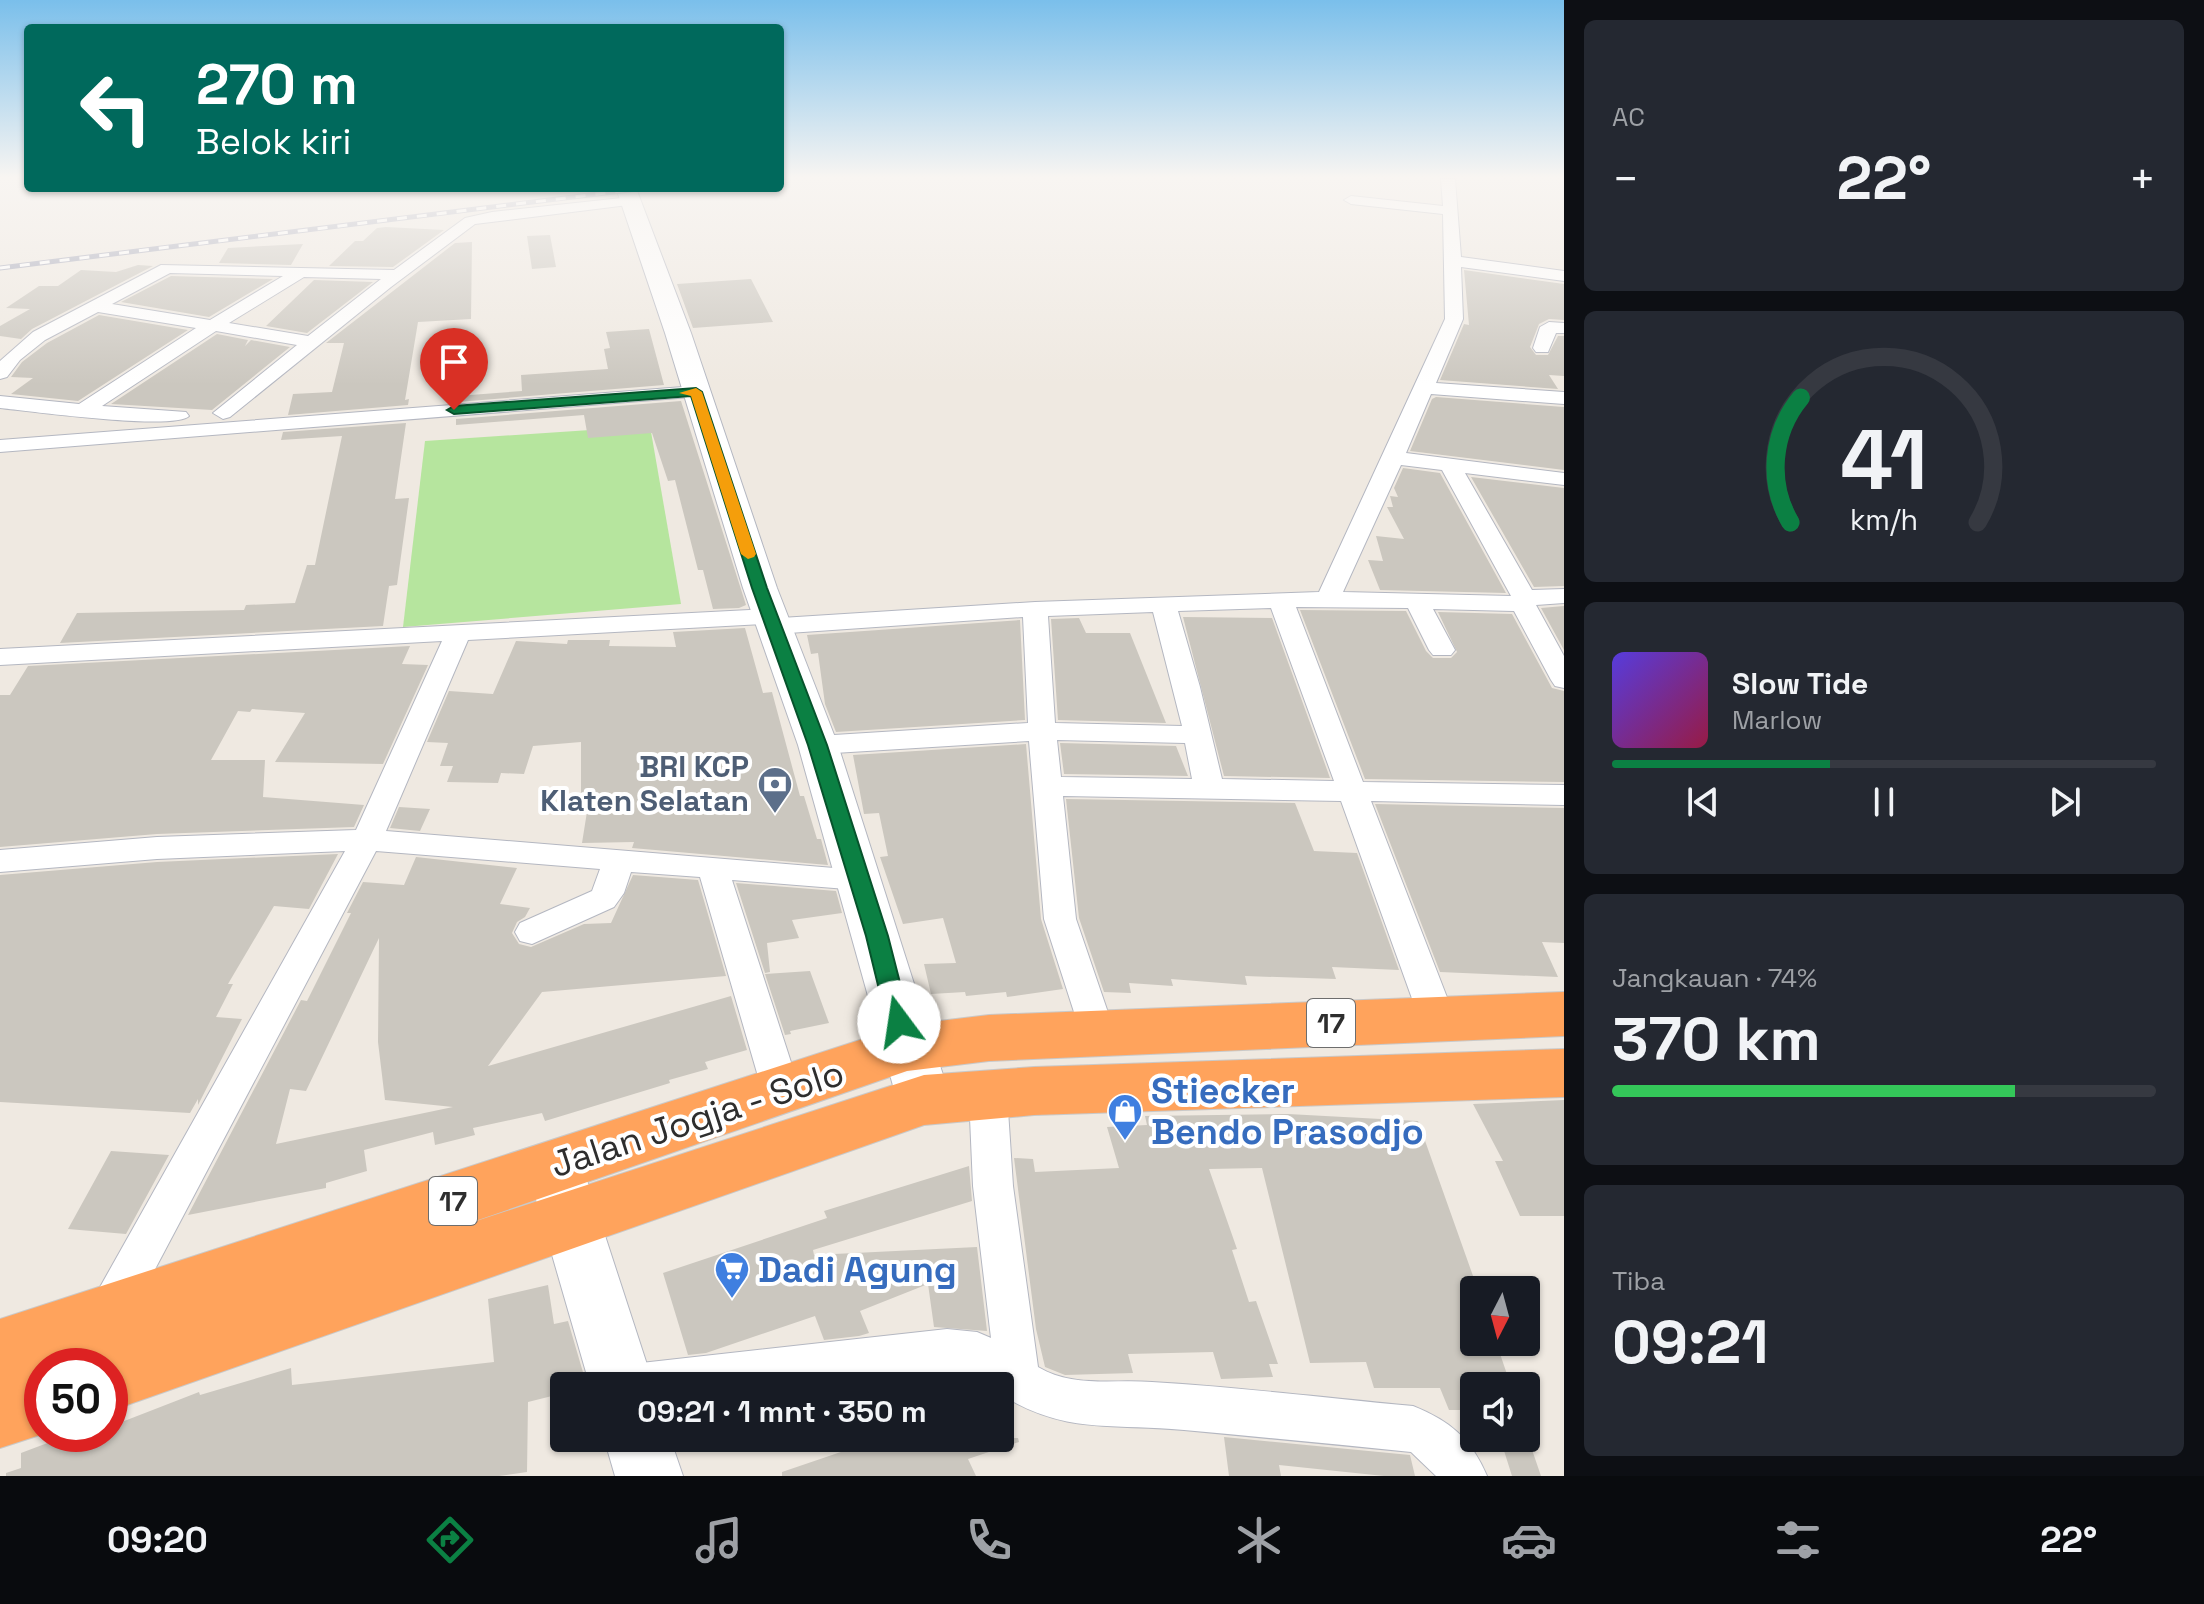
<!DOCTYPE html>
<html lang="id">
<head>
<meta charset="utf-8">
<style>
	body { margin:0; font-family:"Space Grotesk",sans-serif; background:#242831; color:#f1f3f6; height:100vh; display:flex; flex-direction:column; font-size:30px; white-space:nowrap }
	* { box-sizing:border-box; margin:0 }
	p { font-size:26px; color:#9ea1a6 }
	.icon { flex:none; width:44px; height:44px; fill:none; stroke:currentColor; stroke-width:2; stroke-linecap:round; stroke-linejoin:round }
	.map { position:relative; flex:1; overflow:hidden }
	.side { display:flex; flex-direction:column; gap:20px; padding:20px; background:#0d0f14; width:640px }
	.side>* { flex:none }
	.guide { position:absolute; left:24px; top:24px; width:760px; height:168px; border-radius:8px; box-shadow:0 2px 6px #0004; background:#00695c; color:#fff; overflow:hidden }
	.needle { width:52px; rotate:186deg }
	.tools { position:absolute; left:1460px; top:1276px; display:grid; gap:16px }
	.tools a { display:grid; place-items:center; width:80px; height:80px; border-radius:8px; background:#171b24; box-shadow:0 2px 6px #0004; font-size:40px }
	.speed { position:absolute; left:24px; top:1348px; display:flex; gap:16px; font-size:40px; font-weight:700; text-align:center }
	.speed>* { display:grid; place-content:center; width:104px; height:104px; border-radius:50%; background:#171b24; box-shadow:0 2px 6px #0004; line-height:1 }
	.speed .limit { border:12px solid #d22; background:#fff; color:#111 }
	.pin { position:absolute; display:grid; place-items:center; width:68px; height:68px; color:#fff; margin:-82px -34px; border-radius:50% 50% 50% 0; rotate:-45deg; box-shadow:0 0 8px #0007 }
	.pin .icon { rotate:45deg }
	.me { position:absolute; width:88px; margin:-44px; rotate:346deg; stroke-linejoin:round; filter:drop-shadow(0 0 6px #0008) }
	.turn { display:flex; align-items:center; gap:28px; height:168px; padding:0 40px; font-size:36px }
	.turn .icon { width:104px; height:104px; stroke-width:2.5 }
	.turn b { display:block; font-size:56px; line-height:68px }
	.big { font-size:60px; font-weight:600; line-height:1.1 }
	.side .card { flex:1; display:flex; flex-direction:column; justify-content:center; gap:12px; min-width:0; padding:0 28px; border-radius:12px; background:#242831 }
	.side .dial { align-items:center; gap:0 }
	.dial svg { height:208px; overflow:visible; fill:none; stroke:#363941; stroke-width:7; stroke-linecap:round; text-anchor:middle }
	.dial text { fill:#f1f3f6; stroke:none }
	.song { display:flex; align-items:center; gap:24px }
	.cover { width:96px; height:96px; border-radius:12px; background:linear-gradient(135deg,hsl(250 70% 55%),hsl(340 70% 35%)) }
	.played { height:8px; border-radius:4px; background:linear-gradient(90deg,#0b8043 40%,#363941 40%) }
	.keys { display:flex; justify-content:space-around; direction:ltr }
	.heat { display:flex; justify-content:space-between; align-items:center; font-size:44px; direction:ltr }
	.charge { height:12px; border-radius:6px; background:linear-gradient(90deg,#34c759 74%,#363941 0) }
	.trip { position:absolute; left:550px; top:1372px; width:464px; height:80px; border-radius:8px; background:#171b24; box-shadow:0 2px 6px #0004; font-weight:600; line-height:80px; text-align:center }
	.dock { display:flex; height:128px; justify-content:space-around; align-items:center; background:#090b0e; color:#9ea1a6 }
	.dock .icon { width:56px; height:56px }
	.dock .selected { color:#0b8043 }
	.dock b { font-size:36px; color:#f1f3f6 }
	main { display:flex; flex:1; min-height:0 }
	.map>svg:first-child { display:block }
	.green { fill:#b6e59e }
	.building { fill:#cbc7bf; fill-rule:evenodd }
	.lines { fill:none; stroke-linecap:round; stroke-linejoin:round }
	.street-casing { stroke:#b4b7c1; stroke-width:2 }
	.secondary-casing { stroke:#b4b7c1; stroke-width:2 }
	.highway-casing { stroke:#c9c9c9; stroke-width:2 }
	.street { fill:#fff; fill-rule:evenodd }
	.secondary { fill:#fff; fill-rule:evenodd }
	.highway { fill:#ffa35c; fill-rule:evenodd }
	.rail-casing { stroke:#a3a6b8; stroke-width:5 }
	.rail { stroke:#fff; stroke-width:3; stroke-dasharray:10; stroke-linecap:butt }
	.route { fill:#0b8043; stroke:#07532c; stroke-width:2 }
	.slow { fill:#f59e0b }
	.labels { text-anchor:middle; stroke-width:8; stroke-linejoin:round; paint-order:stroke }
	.shield { fill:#fff; stroke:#6d6d6d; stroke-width:2 }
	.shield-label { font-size:28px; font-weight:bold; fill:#2e2e2e }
	.service-label { font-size:30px; font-weight:bold; fill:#4e5e75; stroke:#fff; text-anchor:end }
	.near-shop-label { font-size:36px; font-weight:bold; fill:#366cbe; stroke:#fff; text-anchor:start }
	.near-street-label { font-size:36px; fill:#2e2e2e; stroke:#fff }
</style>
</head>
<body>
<main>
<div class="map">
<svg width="1564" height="1476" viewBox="0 0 1564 1476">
	<rect width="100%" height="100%" fill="#efe9e1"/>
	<path class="green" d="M650 426 681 604 403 627 425 441Z"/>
	<path class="building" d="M386 227 444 230 393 267 329 266 355 241H363L377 228Z
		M550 235 556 267 532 269 527 236Z
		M472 242 471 319 418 322 405 400 409 399 408 405 288 415 293 394 332 392 344 343H326L455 243Z
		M303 244 291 265 219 263 228 248Z
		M138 265 153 266 32 329 21 339 0 336V326L30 309 6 308 39 286H58L81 270 116 272Z
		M1464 270 1564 284V320L1549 319 1539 324 1530 347 1536 355H1548L1558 336H1564V376L1549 375 1558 389 1440 380 1464 324 1469 325Z
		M171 276 273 279 209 317 121 302Z
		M751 279 773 322 693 328 677 284Z
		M314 280 373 282 307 333 266 326Z
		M99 315 188 330 78 401 11 394 33 378 11 377 22 362 47 343Z
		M649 329 664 385 457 402V396L522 391 521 375 608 369 604 349 610 348 606 332Z
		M217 334 248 340 245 346 251 340 290 347 212 410 111 404Z
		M1436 397 1564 407V470L1410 451 1432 399Z
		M681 401 746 605 739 608 713 609 703 570H698L675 480 668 481 652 433 588 438 584 415 456 425V419Z
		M406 423 395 499 409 498 397 585 389 586 383 626 60 643 77 613 244 610 246 605 295 603 307 565H315L342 436 281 440 283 432Z
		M1403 468 1440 473 1506 593 1380 590 1368 560 1383 561 1376 536 1404 539 1387 507H1393L1390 496 1398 497 1394 488Z
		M1471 477 1564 488V586L1534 587Z
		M1564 606V650L1541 608Z
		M1300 610 1406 611 1426 651 1433 658H1451L1457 652 1438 612 1512 614 1552 688 1564 691V782L1365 779Z
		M1183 617 1272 618 1330 778 1224 776Z
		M1079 618 1086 633H1130L1166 723 1058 720 1051 619Z
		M1020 620 1025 720 836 732 825 704 818 653 811 654 807 635Z
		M745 628 763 693 772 692 800 796H804L817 839H821L828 865 632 848 634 842 582 843 590 793 581 794V742L533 746 524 774 501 773 498 783 447 782 453 766H440L448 743 427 742 449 691 493 694 516 641 567 644 568 640H610L609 646 676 647 673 632Z
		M410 646 402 664 428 665 383 764 275 762 305 713 252 709 250 712 238 711 211 760H265L263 797 364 805 354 827 157 834 0 847V695H10L28 666Z
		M1060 743 1176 746 1188 776 1064 774Z
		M1026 744 1041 919 1063 989 1007 997 1006 992 966 996 965 992 931 994 924 964 956 963 943 918 903 924 880 857 888 856 879 813 864 814 853 755Z
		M1066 799 1295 803 1314 851 1357 853 1399 970 1332 967 1336 979 1245 976 1247 985 1171 979 1173 986 1129 983 1131 993 1104 992 1079 918Z
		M1375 804 1564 808V943L1542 942 1558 977 1440 972Z
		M399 807 430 809 420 831 390 828Z
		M338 854 309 909 274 906 228 984H233L216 1017 242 1019 198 1105V1099L190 1113 0 1102V875L157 862Z
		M416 857 517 868 500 904 530 908 525 917 517 922 512 933 519 944 531 947 584 924 611 923 633 875 698 880 726 976 542 992 488 1066 731 996 747 1050 705 1062 708 1069 669 1080 670 1083 545 1121 542 1113 473 1128 475 1135 435 1145 433 1132 364 1150 367 1171 326 1183V1188L188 1215 301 1000 307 1001 351 913H347L363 882 404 885ZM379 938 378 1042 385 1100 453 1107 276 1144 290 1089 306 1091Z
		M736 883 836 891 842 913 792 920 799 938 767 943 770 972 765 973Z
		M810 971 829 1023 790 1031 791 1034 785 1035 765 974Z
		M1564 1100V1216H1520L1495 1161H1503L1473 1104Z
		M1288 1114 1418 1121 1478 1290H1474V1342H1496L1511 1386H1474V1410H1449L1440 1388H1374L1366 1362 1310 1363 1262 1168 1209 1169 1237 1249 1232 1250 1249 1302 1256 1301 1278 1364H1269L1273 1377 1221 1379 1213 1352 1128 1354 1133 1373 1065 1375 1045 1367 1036 1329 1014 1158 1033 1159 1035 1172 1119 1168 1107 1127 1147 1125 1145 1116Z
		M111 1151 169 1155 126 1234 68 1229Z
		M969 1166 972 1201 813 1250 814 1255 977 1247 987 1331 934 1327 928 1284 860 1311 869 1333 859 1336 824 1340 815 1316 706 1353 688 1355 663 1273 827 1218 824 1211Z
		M548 1285 554 1324 568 1321 587 1386H564V1393L528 1402 527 1472 499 1476H6V1473L21 1468V1453L66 1436 67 1451 114 1434V1425L199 1392 200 1395 291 1368 292 1385 494 1362 488 1299Z
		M1224 1437 1410 1455 1415 1476H1384L1279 1465 1281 1476H1229Z
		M882 1438H1018L1019 1442 968 1459 976 1476H782V1472Z
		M1500 1438H1528L1541 1476H1512Z"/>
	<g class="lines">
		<g class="street-casing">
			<path id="street" d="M1441 179H1455L1461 257 1564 271V281L1461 267 1463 319 1436 383 1564 392V404L1431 394 1406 453 1564 473V485L1465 473 1532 590 1564 589V603L1536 605 1564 656V688L1555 686 1551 680 1514 611 1433 609 1455 650 1451 655H1433L1429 650 1408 608 1296 607 1363 782 1564 785V805L1371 801 1455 1018 1449 1028 1437 1032 1425 1028 1419 1018 1341 801 1063 796 1076 919 1115 1033 1110 1043 1097 1047 1084 1043 1044 919 1029 741 818 754 808 751 804 745 808 739 818 736 1028 723 1023 617 774 634 765 631 763 624 468 640 386 831 870 871 875 879 870 887 859 890 732 880 800 1090 794 1101 781 1105 768 1101 762 1090 700 877 631 872 624 893 614 907 532 944 520 941 515 932 520 923 592 891 600 869 376 851 125 1326 110 1332 95 1326 89 1311 95 1296 345 851 157 859 0 872V850L157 837 356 830 442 641 0 665V649L770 609 779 611 781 618 1035 602 1319 592 1445 319 1443 214 1351 204 1344 200 1351 196 1443 206ZM1401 465 1442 470 1511 596 1343 592ZM1271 608 1334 781 1222 779 1200 687 1178 611ZM1153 612 1182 726 1055 723 1048 616ZM1057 740 1185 743 1192 779 1061 777Z
				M631 197 636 198V204L475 224 391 287 230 417 223 419 213 413 297 345 216 331 102 406 186 412 189 416C175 431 28 411 0 408V396L79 404 196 328 98 312 45 340 20 360 7 377 0 379V361L33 332 161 265 394 270 465 218 492 212ZM170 273 283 276 210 320 112 304ZM304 277 381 279 308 336 229 323Z
				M1549 322 1564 323V333H1556L1548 352H1536L1533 348 1540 327Z
				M696 386 706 392 703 396 0 452V440Z
				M988 1079 1001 1084 1007 1095 1013 1186 1038 1367C1073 1388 1113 1379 1152 1382 1239 1387 1326 1398 1413 1406 1450 1421 1471 1438 1487 1476H1436L1411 1452C1335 1444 1259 1437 1184 1430 1112 1423 1065 1435 1000 1394V1386H988L970 1375 947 1373 829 1386H610L616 1370 632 1364 947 1329 977 1332 991 1338 973 1186 969 1095 975 1084Z"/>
		</g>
		<g class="secondary-casing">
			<path id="secondary" d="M616 188H636L691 333 777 588 838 745 951 1100 943 1116 924 1122 905 1116 897 1100 798 745 743 588 665 333Z
				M554 1141 574 1148 582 1165 654 1386H590L526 1165 534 1148Z
				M604 1438H670L683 1476H615Z"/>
		</g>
		<g class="highway-casing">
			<path id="highway" d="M1564 992V1036L989 1061 907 1071 455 1228 924 1075 1034 1067 1564 1049V1097L1034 1115 924 1125 110 1411V1366H79L82 1358 60 1366H42L43 1434 0 1448V1319L906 1025 989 1015Z"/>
		</g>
		<use href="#street" class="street"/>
		<use href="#secondary" class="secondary"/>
		<use href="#highway" class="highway"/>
		<g class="rail-casing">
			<path id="rail" d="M0 268 646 188"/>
		</g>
		<use href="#rail" class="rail"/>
	</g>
	<linearGradient id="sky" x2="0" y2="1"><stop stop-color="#7abfeb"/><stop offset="0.46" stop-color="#f8f5f2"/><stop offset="1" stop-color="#f8f5f2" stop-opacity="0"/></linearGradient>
	<rect width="1564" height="385" fill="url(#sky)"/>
	<path class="route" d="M696 388 702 392 767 588 827 745 888 936 910 1022 907 1029 899 1032 891 1029 887 1022 866 936 808 745 752 588 691 396 454 414 447 410 454 406Z"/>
	<path class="slow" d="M696 388 702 392 756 554 754 557 748 559 741 554 691 396 679 393Z"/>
	<defs>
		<g id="bank-pin" transform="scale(1.8)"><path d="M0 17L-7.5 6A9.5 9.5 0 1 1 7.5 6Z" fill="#5c6f8a" stroke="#fff"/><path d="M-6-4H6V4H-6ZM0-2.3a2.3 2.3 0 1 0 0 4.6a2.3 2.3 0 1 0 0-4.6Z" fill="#fff"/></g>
		<g id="shop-pin" transform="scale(1.8)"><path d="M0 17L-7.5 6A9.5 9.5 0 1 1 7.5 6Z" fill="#3f7fe0" stroke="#fff"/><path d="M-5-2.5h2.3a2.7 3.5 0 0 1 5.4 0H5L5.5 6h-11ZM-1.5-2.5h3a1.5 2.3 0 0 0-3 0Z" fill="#fff"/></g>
		<g id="supermarket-pin" transform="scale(1.8)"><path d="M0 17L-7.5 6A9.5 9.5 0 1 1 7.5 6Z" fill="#3f7fe0" stroke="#fff"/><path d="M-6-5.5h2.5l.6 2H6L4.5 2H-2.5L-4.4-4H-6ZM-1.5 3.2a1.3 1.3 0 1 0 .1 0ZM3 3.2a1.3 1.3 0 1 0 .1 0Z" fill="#fff"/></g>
	</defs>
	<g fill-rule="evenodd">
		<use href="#bank-pin" x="775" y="784"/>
		<use href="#shop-pin" x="1125" y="1111"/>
		<use href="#supermarket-pin" x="732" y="1269"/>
	</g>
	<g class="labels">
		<g class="shield">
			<rect x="1307" y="999" width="48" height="48" rx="6"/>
			<rect x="429" y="1177" width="48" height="48" rx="6"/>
		</g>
		<g class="shield-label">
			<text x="1331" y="1033">17</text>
			<text x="453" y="1211">17</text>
		</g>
		<g class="service-label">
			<text x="749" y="777">BRI KCP<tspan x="749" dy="34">Klaten Selatan</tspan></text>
		</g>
		<g class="near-shop-label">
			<text x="1151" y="1103">Stiecker<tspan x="1151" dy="41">Bendo Prasodjo</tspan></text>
			<text x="758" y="1282">Dadi Agung</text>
		</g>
		<g class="near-street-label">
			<text transform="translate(697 1118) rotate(-18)" y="13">Jalan Jogja - Solo</text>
		</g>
	</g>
</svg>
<div class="tools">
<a><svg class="needle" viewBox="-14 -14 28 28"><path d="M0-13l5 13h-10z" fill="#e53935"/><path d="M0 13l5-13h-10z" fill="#9ea1a6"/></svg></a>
<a><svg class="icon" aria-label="sound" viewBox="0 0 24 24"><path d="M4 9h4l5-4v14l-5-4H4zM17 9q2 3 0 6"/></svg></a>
</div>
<div class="speed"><div class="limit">50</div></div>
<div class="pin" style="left:454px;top:410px;background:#d93025"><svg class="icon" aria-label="arrive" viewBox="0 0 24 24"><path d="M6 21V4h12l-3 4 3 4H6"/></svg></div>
<svg class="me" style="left:899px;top:1022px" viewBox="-20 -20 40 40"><circle r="19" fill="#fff"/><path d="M0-13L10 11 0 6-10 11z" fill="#0b8043"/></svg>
<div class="trip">09:21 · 1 mnt · 350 m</div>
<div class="guide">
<div class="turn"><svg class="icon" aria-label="left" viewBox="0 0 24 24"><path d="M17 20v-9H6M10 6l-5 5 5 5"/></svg><div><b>270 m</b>Belok kiri</div></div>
</div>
</div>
<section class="side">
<div class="card"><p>AC</p>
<div class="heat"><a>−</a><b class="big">22°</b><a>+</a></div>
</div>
<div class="card dial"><svg viewBox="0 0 100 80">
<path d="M14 69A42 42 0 1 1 86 69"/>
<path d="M14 69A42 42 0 0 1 18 21" stroke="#0b8043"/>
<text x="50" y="56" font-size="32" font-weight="700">41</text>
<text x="50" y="72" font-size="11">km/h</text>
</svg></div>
<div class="card">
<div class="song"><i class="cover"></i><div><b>Slow Tide</b><p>Marlow</p></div></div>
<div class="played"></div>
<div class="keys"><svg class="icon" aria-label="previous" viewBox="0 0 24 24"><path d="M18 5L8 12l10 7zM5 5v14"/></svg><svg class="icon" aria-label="pause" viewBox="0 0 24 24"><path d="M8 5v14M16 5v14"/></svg><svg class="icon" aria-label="next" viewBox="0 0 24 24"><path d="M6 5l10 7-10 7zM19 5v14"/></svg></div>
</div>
<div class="card"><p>Jangkauan · 74%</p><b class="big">370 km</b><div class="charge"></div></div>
<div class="card"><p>Tiba</p><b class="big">09:21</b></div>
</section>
</main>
<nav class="dock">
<b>09:20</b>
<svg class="icon selected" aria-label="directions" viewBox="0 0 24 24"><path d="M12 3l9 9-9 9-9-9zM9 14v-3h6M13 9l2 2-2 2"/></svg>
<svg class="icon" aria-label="music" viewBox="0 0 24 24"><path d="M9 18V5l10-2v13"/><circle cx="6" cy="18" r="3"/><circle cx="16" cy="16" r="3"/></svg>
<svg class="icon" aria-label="phone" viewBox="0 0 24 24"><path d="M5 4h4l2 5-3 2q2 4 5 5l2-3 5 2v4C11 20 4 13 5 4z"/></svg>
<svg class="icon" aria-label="climate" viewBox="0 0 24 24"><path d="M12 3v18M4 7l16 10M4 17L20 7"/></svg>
<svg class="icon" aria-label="car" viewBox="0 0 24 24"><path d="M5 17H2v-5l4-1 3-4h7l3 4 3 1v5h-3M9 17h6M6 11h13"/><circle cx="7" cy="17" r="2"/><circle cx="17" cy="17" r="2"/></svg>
<svg class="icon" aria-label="filters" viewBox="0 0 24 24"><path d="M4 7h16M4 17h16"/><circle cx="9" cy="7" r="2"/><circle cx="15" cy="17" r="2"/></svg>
<b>22°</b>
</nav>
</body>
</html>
